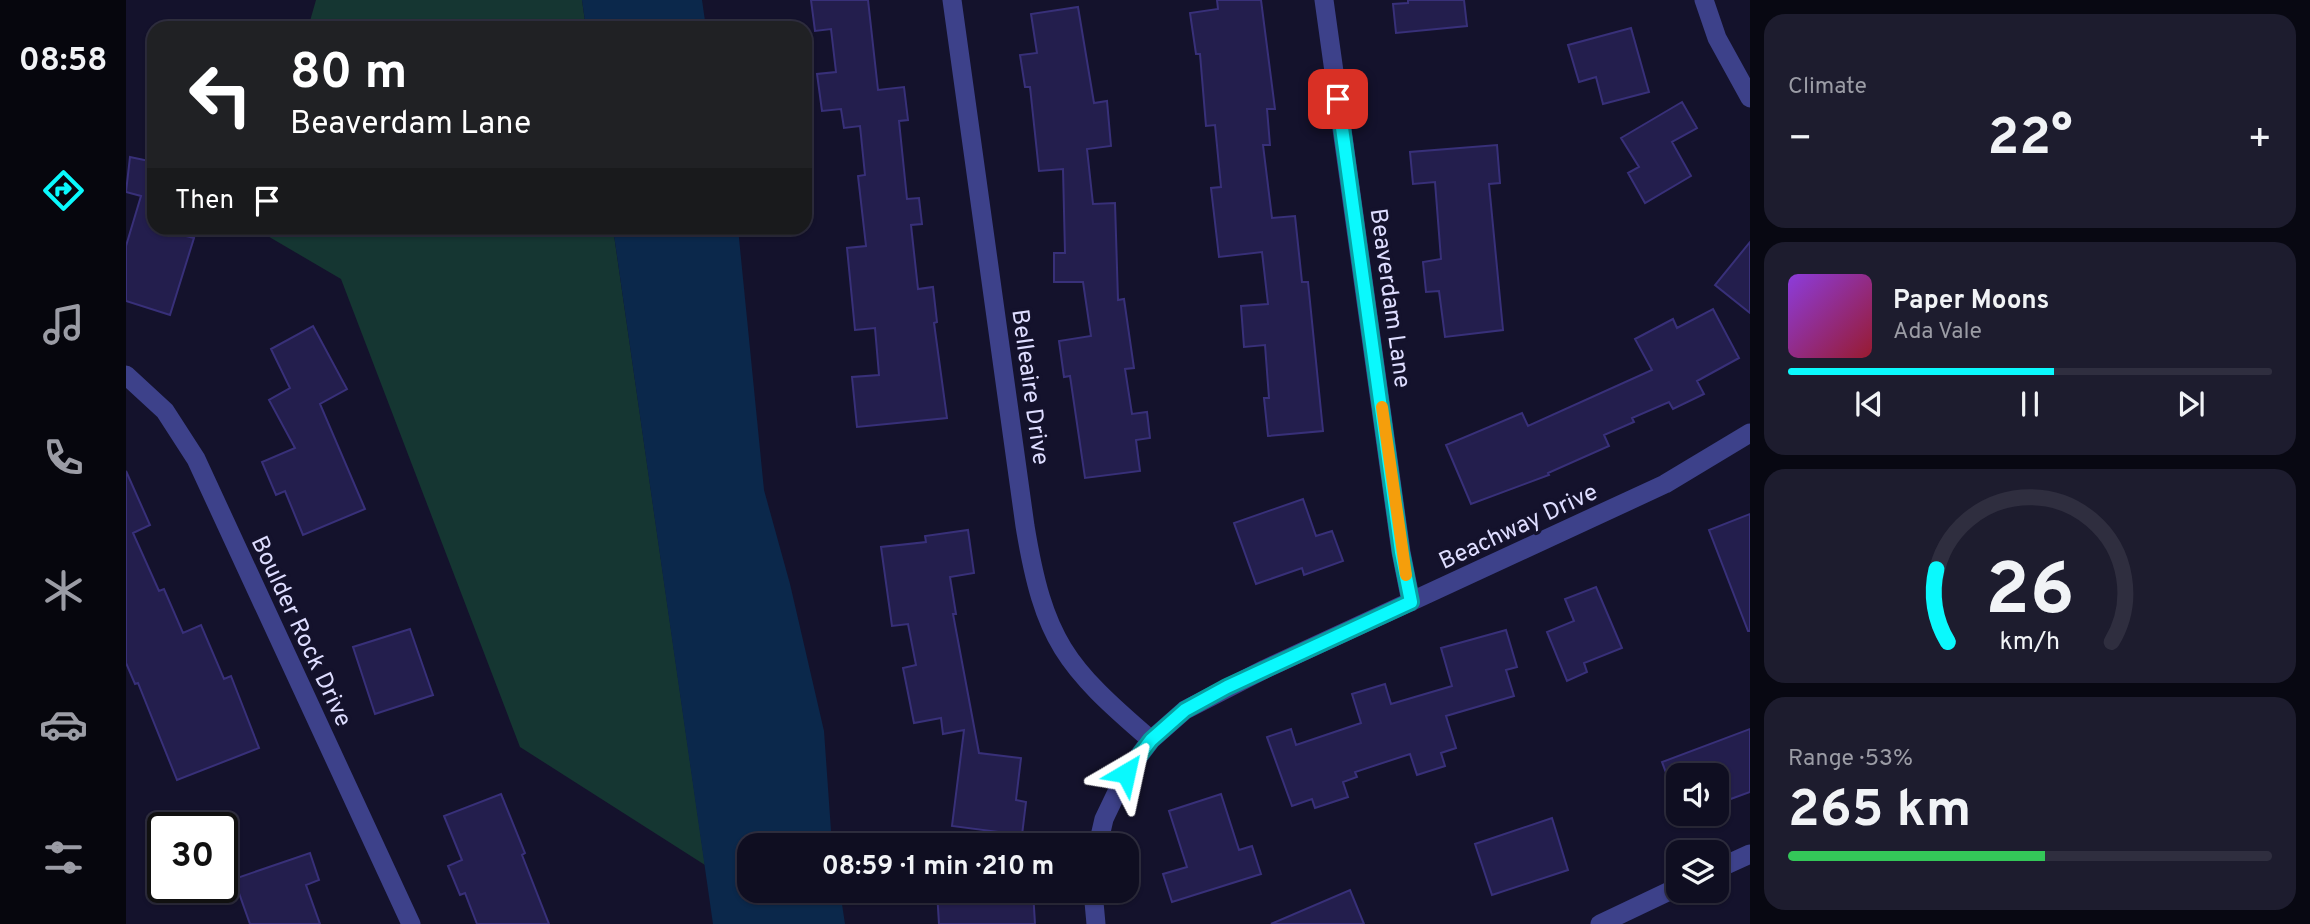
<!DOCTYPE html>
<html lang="en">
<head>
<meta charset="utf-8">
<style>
	body { margin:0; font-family:Overpass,sans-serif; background:#1d1c2e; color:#f1f3f6; height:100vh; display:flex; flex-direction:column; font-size:26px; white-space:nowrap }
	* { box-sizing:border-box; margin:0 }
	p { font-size:23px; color:#9b9ca5 }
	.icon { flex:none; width:38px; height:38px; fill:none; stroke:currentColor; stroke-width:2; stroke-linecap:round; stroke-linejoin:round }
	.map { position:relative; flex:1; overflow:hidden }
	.drawer { display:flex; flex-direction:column; gap:14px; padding:14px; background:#080812; width:560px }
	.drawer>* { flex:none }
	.banner { position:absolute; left:21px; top:21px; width:665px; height:214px; border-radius:21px; box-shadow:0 2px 5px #0004,0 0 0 2px #2f2e3f; background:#202124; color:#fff; overflow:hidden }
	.buttons { position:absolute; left:1540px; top:763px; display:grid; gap:14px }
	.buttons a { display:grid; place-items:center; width:63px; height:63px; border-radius:14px; background:#0f0e21; box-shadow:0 2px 5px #0004,0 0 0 2px #2f2e3f; font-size:35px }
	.speed { position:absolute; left:21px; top:812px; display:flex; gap:14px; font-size:35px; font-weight:700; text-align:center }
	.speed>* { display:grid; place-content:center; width:91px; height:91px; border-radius:50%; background:#0f0e21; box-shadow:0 2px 5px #0004,0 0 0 2px #2f2e3f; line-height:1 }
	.speed .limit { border:4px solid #111; border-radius:10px; background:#fff; color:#111 }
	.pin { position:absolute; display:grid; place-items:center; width:60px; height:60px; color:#fff; margin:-30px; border-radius:14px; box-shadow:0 4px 10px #0006 }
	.me { position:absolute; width:77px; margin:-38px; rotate:36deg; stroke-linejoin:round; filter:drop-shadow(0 0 5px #0008) }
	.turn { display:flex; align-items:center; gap:24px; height:147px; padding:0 28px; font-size:32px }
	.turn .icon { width:91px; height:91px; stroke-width:2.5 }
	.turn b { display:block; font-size:49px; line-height:60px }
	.then { display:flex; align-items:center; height:66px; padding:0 28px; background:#0003; gap:14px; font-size:26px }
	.big { font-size:52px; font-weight:700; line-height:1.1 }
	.drawer .widget { flex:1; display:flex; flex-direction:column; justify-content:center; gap:10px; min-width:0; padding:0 24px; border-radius:21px; background:#1d1c2e }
	.drawer .dial { align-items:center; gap:0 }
	.dial svg { height:182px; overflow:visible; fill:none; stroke:#2f2e3f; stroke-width:7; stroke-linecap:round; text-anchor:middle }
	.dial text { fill:#f1f3f6; stroke:none }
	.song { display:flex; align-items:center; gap:21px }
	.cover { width:84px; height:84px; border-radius:10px; background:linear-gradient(135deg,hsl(270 70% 55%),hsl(350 70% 35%)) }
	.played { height:7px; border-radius:4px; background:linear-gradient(90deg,#0af9fd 55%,#2f2e3f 55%) }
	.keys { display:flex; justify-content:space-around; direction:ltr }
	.heat { display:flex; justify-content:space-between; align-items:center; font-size:38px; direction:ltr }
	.charge { height:10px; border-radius:5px; background:linear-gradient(90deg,#34c759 53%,#2f2e3f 0) }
	.trip { position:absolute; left:611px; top:833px; width:402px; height:70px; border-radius:21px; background:#0f0e21; box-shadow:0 2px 5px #0004,0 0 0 2px #2f2e3f; font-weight:700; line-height:70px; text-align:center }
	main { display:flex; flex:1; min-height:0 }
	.tab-bar { display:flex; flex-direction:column; width:126px; justify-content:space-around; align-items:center; background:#06060d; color:#9b9ca5 }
	.tab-bar .icon { width:49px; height:49px }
	.tab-bar .active { color:#0af9fd }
	.tab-bar b { font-size:32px; color:#f1f3f6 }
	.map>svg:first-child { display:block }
	.green { fill:#153632 }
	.water { fill:#0b284b }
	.building { fill:#231e4d; stroke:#383079; stroke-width:2 }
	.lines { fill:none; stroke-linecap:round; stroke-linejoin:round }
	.minor { stroke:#3d418a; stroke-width:19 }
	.route-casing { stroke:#06a2a4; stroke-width:18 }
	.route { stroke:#0af9fd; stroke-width:12 }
	.slow { stroke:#f59e0b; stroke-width:12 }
	.labels { text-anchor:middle; stroke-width:7; stroke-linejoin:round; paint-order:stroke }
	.street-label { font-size:24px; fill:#deddff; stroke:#14122c }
</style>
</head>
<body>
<main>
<nav class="tab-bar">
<b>08:58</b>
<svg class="icon active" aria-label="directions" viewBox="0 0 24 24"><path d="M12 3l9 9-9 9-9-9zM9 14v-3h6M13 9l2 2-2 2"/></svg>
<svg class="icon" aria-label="music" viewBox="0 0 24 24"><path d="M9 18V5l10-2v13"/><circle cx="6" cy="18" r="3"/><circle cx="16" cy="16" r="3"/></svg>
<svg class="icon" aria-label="phone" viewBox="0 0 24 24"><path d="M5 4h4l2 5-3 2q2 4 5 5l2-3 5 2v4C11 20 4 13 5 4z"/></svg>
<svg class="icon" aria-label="climate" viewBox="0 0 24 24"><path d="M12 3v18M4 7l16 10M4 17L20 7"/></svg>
<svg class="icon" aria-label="car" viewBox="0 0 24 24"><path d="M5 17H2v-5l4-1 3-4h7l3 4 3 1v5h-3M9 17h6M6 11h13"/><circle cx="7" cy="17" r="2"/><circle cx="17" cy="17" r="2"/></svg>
<svg class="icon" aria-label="filters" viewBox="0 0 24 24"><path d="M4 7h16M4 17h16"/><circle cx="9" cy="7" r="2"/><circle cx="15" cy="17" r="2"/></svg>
</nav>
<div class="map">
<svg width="1624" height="924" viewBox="0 0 1624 924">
	<rect width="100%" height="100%" fill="#14122c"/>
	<path class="green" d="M190 0H456L460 28H182Z
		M128 228H487L579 865 394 747 215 279Z"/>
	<path class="water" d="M456 0H576L580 28H460Z
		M487 228H612L638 490 664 584 698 731 706 845H623V891H714L719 924H587Z"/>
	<path class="building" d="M685 0H742L752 90 778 87 782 120 773 121 781 199 793 198 796 224 785 225 792 289 807 287 811 322 808 323 821 418 731 427 726 377 753 375 749 328 729 330 721 248 740 246 732 176 739 175 734 126 718 128 715 109 696 111 691 74 710 72 705 29 689 31Z
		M1091 0H1135L1149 109H1141L1144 145H1137L1146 218 1169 216 1176 282H1182L1197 431 1142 436 1138 398H1143L1139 345 1118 347 1115 306 1142 304 1136 252 1093 257 1085 188 1095 187 1089 125 1080 126 1074 54H1070L1064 13 1092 9Z
		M1282 0H1338L1341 26 1270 33 1267 4 1282 3Z
		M952 7 968 103 981 101 985 146 961 149 967 204 989 203 992 300 998 299 1008 368 999 369 1006 414 1021 412 1024 438 1010 440 1014 471 959 478 944 376 938 377 933 341 965 336 957 282H928V253H939L937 169 913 171 904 87H899L894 55 911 53 905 14Z
		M1505 28 1523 92 1477 104 1470 77 1453 82 1442 45Z
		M1556 102 1571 128 1546 142 1565 176 1519 203 1502 173 1513 167 1495 138Z
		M1371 145 1374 183 1363 184 1377 330 1319 337 1313 291 1300 292 1297 262 1315 259 1309 182 1287 184 1284 152Z
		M4 157 28 162V228L68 238 44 315 0 301V246L15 196 0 192Z
		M1624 242V313L1589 285Z
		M1587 309 1613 358 1571 381 1578 394 1547 409 1543 402 1506 418 1508 422 1478 435 1483 446 1422 473 1423 475 1345 504 1320 445 1396 413 1402 426 1526 370 1509 339 1547 319 1551 328Z
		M187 326 221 389 194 404 239 509 177 535 159 491 150 495 136 462 169 448 143 400 164 388 145 349Z
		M0 471 24 525 7 533 33 591 38 589 57 633 75 625 98 679 105 676 133 748 51 780 12 683 9 684 0 663Z
		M1177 499 1190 536 1206 531 1217 561 1178 575 1176 568 1130 584 1108 523Z
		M1624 514V631H1622L1583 530Z
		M842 530 848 573 824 577 830 614H827L853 753 895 758 890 800 900 802 896 835 826 826 838 730 817 734 815 718 788 723 777 668 790 665 782 624 766 626 755 547 800 542 799 536Z
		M1470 587 1496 648 1458 663 1461 672 1441 681 1421 632 1448 621 1439 599Z
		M284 629 307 695 249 714 227 647Z
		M1380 630 1391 667 1380 670 1388 696 1320 716 1330 748 1315 753 1319 766 1291 775 1284 754 1229 772 1231 777 1217 782 1222 797 1189 808 1186 799 1166 806 1141 737 1165 729 1170 745 1235 723 1226 694 1259 684 1265 704 1326 686 1315 648Z
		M1624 729V792L1591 804V775H1552V805L1536 762Z
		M375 794 399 853 396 855 423 924H351L339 893 334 895 322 866 336 860 318 816Z
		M1095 794 1113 850 1126 846 1135 874 1046 902 1037 874 1061 867 1043 811Z
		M1426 818 1442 870 1366 895 1349 844Z
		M184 853 193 880 180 885 194 924H124L108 879Z
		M1224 890 1238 924H1145Z
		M811 891H907L909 924H813Z"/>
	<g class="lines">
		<path class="minor" d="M826 0 899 526C918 641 939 666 1025 740
			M1198 0 1275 552 1285 602
			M1578 0 1591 38 1624 98
			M0 375 39 411 70 459 285 924
			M972 845 978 819 1000 773 1025 740 1059 710 1139 669 1539 484 1624 433
			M1591 869 1624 854
			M967 891 970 924
			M1474 924 1552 887"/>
	</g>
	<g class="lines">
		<g class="route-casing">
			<path id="route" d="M1000 773 1025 740 1059 710 1101 687 1285 602 1275 552 1212 99"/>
		</g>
		<use href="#route" class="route"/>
		<path class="slow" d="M1256 407 1280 575"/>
	</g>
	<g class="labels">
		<g class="street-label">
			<text transform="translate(1265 298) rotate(82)" y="8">Beaverdam Lane</text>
			<text transform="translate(905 387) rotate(82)" y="8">Belleaire Drive</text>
			<text transform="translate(1392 526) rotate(-25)" y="8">Beachway Drive</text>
			<text transform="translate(176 631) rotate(65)" y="8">Boulder Rock Drive</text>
		</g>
	</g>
</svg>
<div class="buttons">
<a><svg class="icon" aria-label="sound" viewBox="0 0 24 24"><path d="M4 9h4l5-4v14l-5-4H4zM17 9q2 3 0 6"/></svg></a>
<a><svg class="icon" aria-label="layers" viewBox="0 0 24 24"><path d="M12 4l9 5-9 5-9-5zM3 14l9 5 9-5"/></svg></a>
</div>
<div class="speed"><div class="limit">30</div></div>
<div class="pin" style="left:1212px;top:99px;background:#d93025"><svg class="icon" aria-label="arrive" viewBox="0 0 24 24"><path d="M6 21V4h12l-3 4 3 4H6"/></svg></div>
<svg class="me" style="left:1000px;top:773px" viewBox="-20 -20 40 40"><path d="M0-17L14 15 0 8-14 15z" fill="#0af9fd" stroke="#fff" stroke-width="4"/></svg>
<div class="trip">08:59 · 1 min · 210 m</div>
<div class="banner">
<div class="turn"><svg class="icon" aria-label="left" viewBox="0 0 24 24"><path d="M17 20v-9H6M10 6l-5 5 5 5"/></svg><div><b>80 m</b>Beaverdam Lane</div></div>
<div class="then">Then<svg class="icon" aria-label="arrive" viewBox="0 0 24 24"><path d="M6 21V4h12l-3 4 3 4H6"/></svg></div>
</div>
</div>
<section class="drawer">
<div class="widget"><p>Climate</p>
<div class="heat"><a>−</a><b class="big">22°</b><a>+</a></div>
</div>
<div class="widget">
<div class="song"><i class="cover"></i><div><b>Paper Moons</b><p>Ada Vale</p></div></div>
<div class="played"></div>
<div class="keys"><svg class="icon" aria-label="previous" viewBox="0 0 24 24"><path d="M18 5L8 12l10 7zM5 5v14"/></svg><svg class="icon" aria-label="pause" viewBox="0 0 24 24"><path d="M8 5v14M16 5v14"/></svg><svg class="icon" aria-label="next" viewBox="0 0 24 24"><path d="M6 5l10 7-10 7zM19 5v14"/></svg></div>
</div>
<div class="widget dial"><svg viewBox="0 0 100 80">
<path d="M14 69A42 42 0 1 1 86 69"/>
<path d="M14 69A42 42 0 0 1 9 37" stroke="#0af9fd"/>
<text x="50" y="56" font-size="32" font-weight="700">26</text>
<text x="50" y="72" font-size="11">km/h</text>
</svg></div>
<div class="widget"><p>Range · 53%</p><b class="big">265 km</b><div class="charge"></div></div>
</section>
</main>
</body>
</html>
